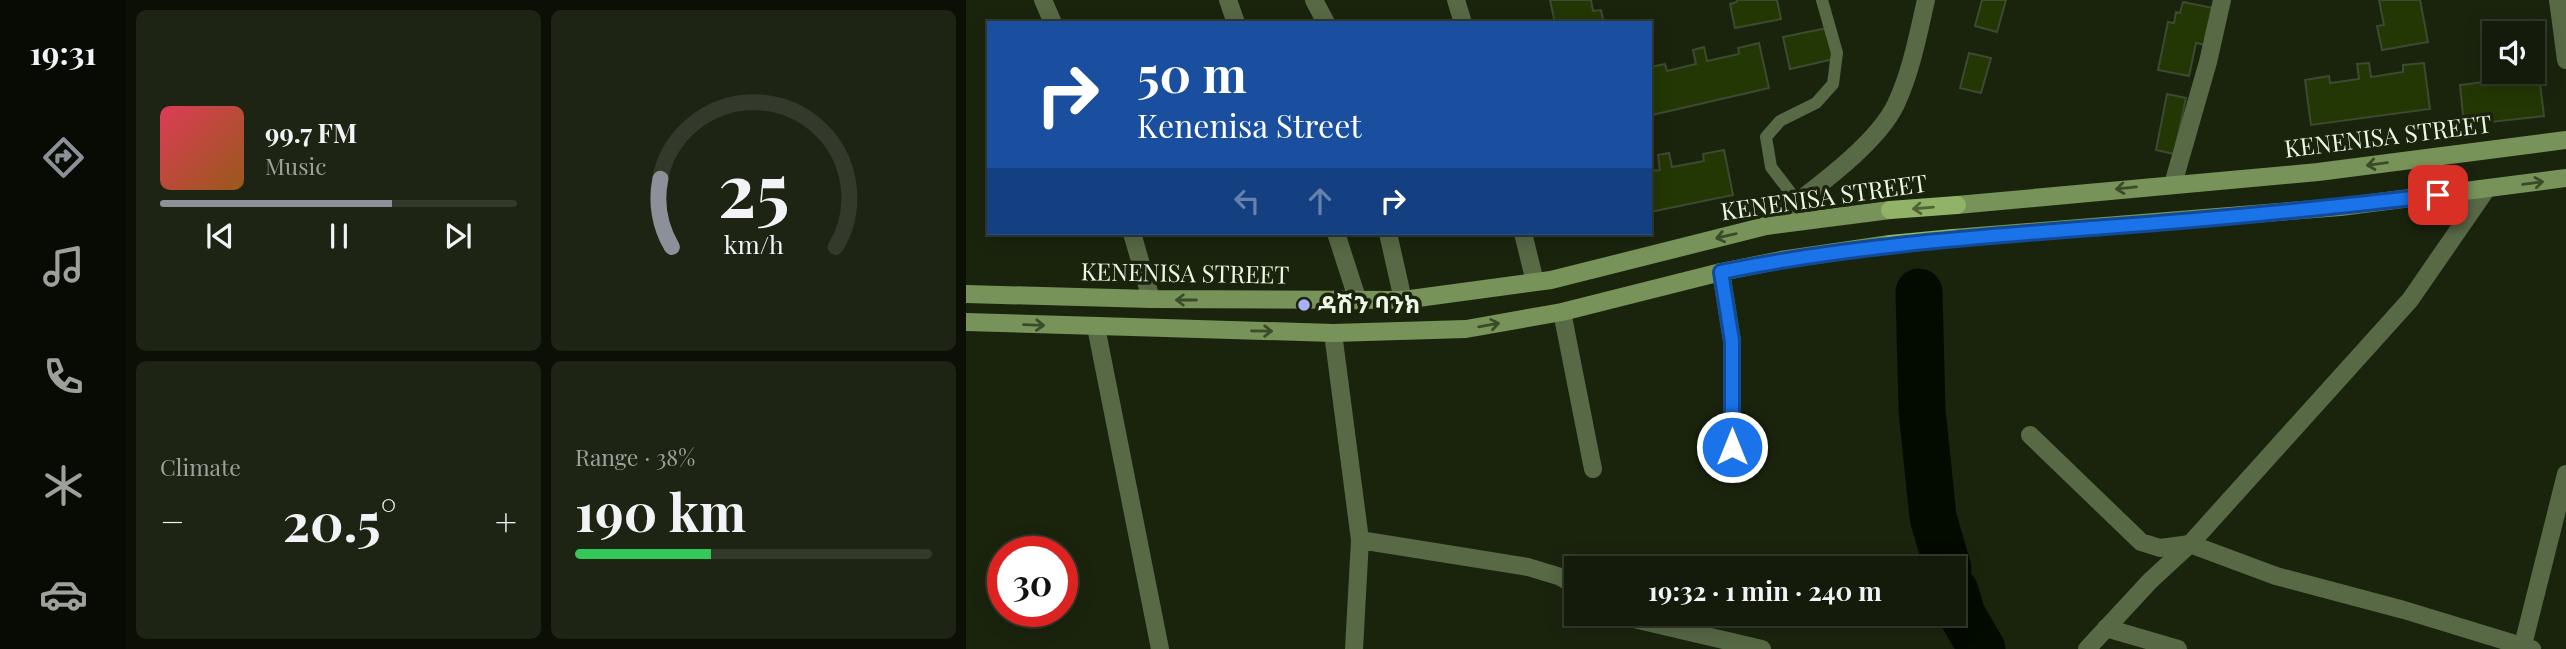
<!DOCTYPE html>
<html lang="en">
<head>
<meta charset="utf-8">
<style>
	body { margin:0; font-family:"Playfair Display","Noto Sans Ethiopic",serif; background:#1d2413; color:#f1f3f6; height:100vh; display:flex; flex-direction:column; font-size:26px; white-space:nowrap }
	* { box-sizing:border-box; margin:0 }
	p { font-size:23px; color:#9da19c }
	.icon { flex:none; width:38px; height:38px; fill:none; stroke:currentColor; stroke-width:2; stroke-linecap:round; stroke-linejoin:round }
	.map { position:relative; flex:1; overflow:hidden }
	.details { display:flex; flex-direction:column; gap:10px; padding:10px; background:#0b0f06; width:840px }
	.details>* { flex:none }
	.guide { position:absolute; left:21px; top:21px; width:665px; height:214px; border-radius:0px; box-shadow:0 4px 18px #0003,0 0 0 2px #33392b; background:#1a4fa0; color:#fff; overflow:hidden }
	.controls { position:absolute; left:1516px; top:21px; display:grid; gap:14px }
	.controls a { display:grid; place-items:center; width:63px; height:63px; border-radius:0px; background:#141b0a; box-shadow:0 4px 18px #0003,0 0 0 2px #33392b; font-size:35px }
	.speed { position:absolute; left:21px; top:536px; display:flex; gap:14px; font-size:35px; font-weight:700; text-align:center }
	.speed>* { display:grid; place-content:center; width:91px; height:91px; border-radius:50%; background:#141b0a; box-shadow:0 4px 18px #0003,0 0 0 2px #33392b; line-height:1 }
	.speed .limit { border:10px solid #d22; background:#fff; color:#111 }
	.pin { position:absolute; display:grid; place-items:center; width:60px; height:60px; color:#fff; margin:-30px; border-radius:14px; box-shadow:0 4px 10px #0006 }
	.me { position:absolute; width:77px; margin:-38px; rotate:0deg; stroke-linejoin:round; filter:drop-shadow(0 0 5px #0008) }
	.turn { display:flex; align-items:center; gap:24px; height:147px; padding:0 35px; font-size:32px }
	.turn .icon { width:91px; height:91px; stroke-width:2.5 }
	.turn b { display:block; font-size:49px; line-height:60px }
	.lanes { display:flex; align-items:center; height:66px; padding:0 35px; background:#0003; justify-content:center; gap:35px; direction:ltr }
	.lanes .off { opacity:.35 }
	.big { font-size:52px; font-weight:700; line-height:1.1 }
	.details .widget { flex:1; display:flex; flex-direction:column; justify-content:center; gap:10px; min-width:0; padding:0 24px; border-radius:10px; background:#1d2413 }
	.details .dial { align-items:center; gap:0 }
	.dial svg { height:182px; overflow:visible; fill:none; stroke:#33392b; stroke-width:7; stroke-linecap:round; text-anchor:middle }
	.dial text { fill:#f1f3f6; stroke:none }
	.song { display:flex; align-items:center; gap:21px }
	.cover { width:84px; height:84px; border-radius:10px; background:linear-gradient(135deg,hsl(350 70% 55%),hsl(30 70% 35%)) }
	.played { height:7px; border-radius:4px; background:linear-gradient(90deg,#8c9099 65%,#33392b 65%) }
	.keys { display:flex; justify-content:space-around; direction:ltr }
	.heat { display:flex; justify-content:space-between; align-items:center; font-size:38px; direction:ltr }
	.charge { height:10px; border-radius:5px; background:linear-gradient(90deg,#34c759 38%,#33392b 0) }
	.details .tiles { flex:1; display:grid; gap:10px; grid-template-columns:repeat(2,1fr) }
	.trip { position:absolute; left:598px; top:556px; width:402px; height:70px; border-radius:0px; background:#141b0a; box-shadow:0 4px 18px #0003,0 0 0 2px #33392b; font-weight:700; line-height:70px; text-align:center }
	main { display:flex; flex:1; min-height:0 }
	.dock { display:flex; flex-direction:column; width:126px; justify-content:space-around; align-items:center; background:#080b04; color:#9da19c }
	.dock .icon { width:49px; height:49px }
	.dock .current { color:#8c9099 }
	.dock b { font-size:32px; color:#f1f3f6 }
	.map>svg:first-child { display:block }
	.lines { fill:none; stroke-linecap:round; stroke-linejoin:round }
	.river { stroke:#030b00; stroke-width:47 }
	.building { fill:#233704; stroke:#3d4931; stroke-width:2 }
	.service { stroke:#586946; stroke-width:12 }
	.minor { stroke:#586946; stroke-width:18 }
	.tertiary { stroke:#586946; stroke-width:18 }
	.secondary { stroke:#789359; stroke-width:18 }
	.primary { stroke:#91b368; stroke-width:18 }
	.oneway { stroke:#3b4b28 }
	.oneway2 { stroke:#506436 }
	.route-casing { stroke:#114b97; stroke-width:18 }
	.route { stroke:#1a73e8; stroke-width:12 }
	.poi-dot { fill:#a8b0fc; stroke:#1a240d; stroke-width:2.5 }
	.labels { text-anchor:middle; stroke-width:7; stroke-linejoin:round; paint-order:stroke }
	.street-label { font-size:24px; fill:#eef6e7; stroke:#1a240d }
	.poi-label { font-size:24px; font-weight:bold; fill:#eef6e7; stroke:#1a240d; text-anchor:start }
</style>
</head>
<body>
<main>
<nav class="dock">
<b>19:31</b>
<svg class="icon current" aria-label="directions" viewBox="0 0 24 24"><path d="M12 3l9 9-9 9-9-9zM9 14v-3h6M13 9l2 2-2 2"/></svg>
<svg class="icon" aria-label="music" viewBox="0 0 24 24"><path d="M9 18V5l10-2v13"/><circle cx="6" cy="18" r="3"/><circle cx="16" cy="16" r="3"/></svg>
<svg class="icon" aria-label="phone" viewBox="0 0 24 24"><path d="M5 4h4l2 5-3 2q2 4 5 5l2-3 5 2v4C11 20 4 13 5 4z"/></svg>
<svg class="icon" aria-label="climate" viewBox="0 0 24 24"><path d="M12 3v18M4 7l16 10M4 17L20 7"/></svg>
<svg class="icon" aria-label="car" viewBox="0 0 24 24"><path d="M5 17H2v-5l4-1 3-4h7l3 4 3 1v5h-3M9 17h6M6 11h13"/><circle cx="7" cy="17" r="2"/><circle cx="17" cy="17" r="2"/></svg>
</nav>
<section class="details">
<div class="tiles">
<div class="widget">
<div class="song"><i class="cover"></i><div><b>99.7 FM</b><p>Music</p></div></div>
<div class="played"></div>
<div class="keys"><svg class="icon" aria-label="previous" viewBox="0 0 24 24"><path d="M18 5L8 12l10 7zM5 5v14"/></svg><svg class="icon" aria-label="pause" viewBox="0 0 24 24"><path d="M8 5v14M16 5v14"/></svg><svg class="icon" aria-label="next" viewBox="0 0 24 24"><path d="M6 5l10 7-10 7zM19 5v14"/></svg></div>
</div>
<div class="widget dial"><svg viewBox="0 0 100 80">
<path d="M14 69A42 42 0 1 1 86 69"/>
<path d="M14 69A42 42 0 0 1 9 39" stroke="#8c9099"/>
<text x="50" y="56" font-size="32" font-weight="700">25</text>
<text x="50" y="72" font-size="11">km/h</text>
</svg></div>
<div class="widget"><p>Climate</p>
<div class="heat"><a>−</a><b class="big">20.5°</b><a>+</a></div>
</div>
<div class="widget"><p>Range · 38%</p><b class="big">190 km</b><div class="charge"></div></div>
</div>
</section>
<div class="map">
<svg width="1600" height="649" viewBox="0 0 1600 649">
	<rect width="100%" height="100%" fill="#1a240d"/>
	<g class="lines">
		<path class="river" d="M953 292 956 410 967 517 982 569
			M989 591 996 615 1016 649"/>
	</g>
	<path class="building" d="M584 0H625L627 11 635 10 638 23H589Z
		M771 0H811L815 19 769 28 764 4 771 2Z
		M1016 0H1040L1031 32 1009 26Z
		M1413 0H1454L1462 42 1416 50 1411 26 1418 25Z
		M1217 2 1247 8 1239 45 1230 43 1223 76 1192 70 1202 22 1208 23 1210 12 1214 13Z
		M861 28 868 59 824 69 817 37Z
		M793 43 803 88 686 115 684 67 699 64 701 71 730 64 727 50 738 47 741 61 773 54 772 48Z
		M1003 53 1025 58 1015 93 994 88Z
		M1403 63 1405 77 1437 72V65L1458 63 1464 109 1345 125 1339 80 1363 76 1364 83 1393 79 1391 64Z
		M1573 75 1578 116 1498 125 1494 85Z
		M1201 94 1220 98 1208 154 1190 150Z
		M758 150 767 195 684 212V171L694 170 692 155 703 153 706 167 738 161 737 154Z"/>
	<g class="lines">
		<path class="service" d="M831 201 805 167 800 137 814 121 850 103 867 84 871 53 856 0"/>
		<path class="minor" d="M77 0 87 23
			M262 0 270 23
			M348 0 360 23
			M490 0 497 23
			M1592 0 1600 60
			M1207 184 1242 62 1256 0
			M800 226C838 196 910 147 930 104 945 72 952 35 960 0
			M166 233 185 299
			M370 233 392 301
			M422 233 437 300
			M557 233 569 282
			M755 272 766 341V447
			M596 312 627 469
			M130 327 194 649
			M367 333 394 540 388 649
			M1064 435 1175 542 1194 548 1224 544 1310 576 1438 610 1566 649
			M394 540 562 567 595 577 611 587
			M658 614 668 619 796 649
			M1140 628 1212 649
			M1557 645 1600 474"/>
		<path class="tertiary" d="M1121 649 1184 581 1224 544 1444 300 1520 190"/>
		<path class="secondary" d="M991 205 1352 172 1600 140
			M987 238 1374 207 1600 178
			M0 294 185 299 437 300 585 280 800 226 924 210
			M0 322 367 333 500 329 596 312 755 272 815 260 924 244"/>
		<path class="primary" d="M924 210 991 205
			M924 244 987 238"/>
	</g>
	<defs><path id="oneway-shaft" d="M-6 0H5M1.5-3L5.5 0L1.5 3" fill="none" stroke-width="1.6" stroke-linecap="round" stroke-linejoin="round" transform="scale(1.75)"/></defs>
	<g class="oneway">
		<use href="#oneway-shaft" transform="translate(1411 164) rotate(173)"/>
		<use href="#oneway-shaft" transform="translate(1567 183) rotate(-8)"/>
		<use href="#oneway-shaft" transform="translate(1160 188) rotate(174)"/>
		<use href="#oneway-shaft" transform="translate(760 236) rotate(167)"/>
		<use href="#oneway-shaft" transform="translate(220 300) rotate(-180)"/>
		<use href="#oneway-shaft" transform="translate(68 325) rotate(2)"/>
		<use href="#oneway-shaft" transform="translate(523 325) rotate(-10)"/>
		<use href="#oneway-shaft" transform="translate(296 331) rotate(1)"/>
	</g>
	<use class="oneway2" href="#oneway-shaft" transform="translate(957 208) rotate(175)"/>
	<g class="lines">
		<g class="route-casing">
			<path id="route" d="M766 447V341L755 272C882 246 1010 237 1139 227 1250 219 1361 208 1472 195"/>
		</g>
		<use href="#route" class="route"/>
	</g>
	<circle class="poi-dot" cx="338" cy="305" r="7"/>
	<g class="labels">
		<g class="street-label">
			<text transform="translate(1422 137) rotate(-7)" y="8">KENENISA STREET</text>
			<text transform="translate(858 198) rotate(-8)" y="8">KENENISA STREET</text>
			<text transform="translate(219 274) rotate(1)" y="8">KENENISA STREET</text>
		</g>
		<g class="poi-label">
			<text x="352" y="313">ዳሽን ባንክ</text>
		</g>
	</g>
</svg>
<div class="controls">
<a><svg class="icon" aria-label="sound" viewBox="0 0 24 24"><path d="M4 9h4l5-4v14l-5-4H4zM17 9q2 3 0 6"/></svg></a>
</div>
<div class="speed"><div class="limit">30</div></div>
<div class="pin" style="left:1472px;top:195px;background:#d93025"><svg class="icon" aria-label="arrive" viewBox="0 0 24 24"><path d="M6 21V4h12l-3 4 3 4H6"/></svg></div>
<svg class="me" style="left:766px;top:447px" viewBox="-20 -20 40 40"><circle r="17" fill="#1a73e8" stroke="#fff" stroke-width="3"/><path d="M0-11L8 9 0 5-8 9z" fill="#fff"/></svg>
<div class="trip">19:32 · 1 min · 240 m</div>
<div class="guide">
<div class="turn"><svg class="icon" aria-label="right" viewBox="0 0 24 24"><path d="M7 20v-9h11M14 6l5 5-5 5"/></svg><div><b>50 m</b>Kenenisa Street</div></div>
<div class="lanes"><svg class="icon off" aria-label="left" viewBox="0 0 24 24"><path d="M17 20v-9H6M10 6l-5 5 5 5"/></svg><svg class="icon off" aria-label="ahead" viewBox="0 0 24 24"><path d="M12 20V5M6 11l6-6 6 6"/></svg><svg class="icon" aria-label="right" viewBox="0 0 24 24"><path d="M7 20v-9h11M14 6l5 5-5 5"/></svg></div>
</div>
</div>
</main>
</body>
</html>
